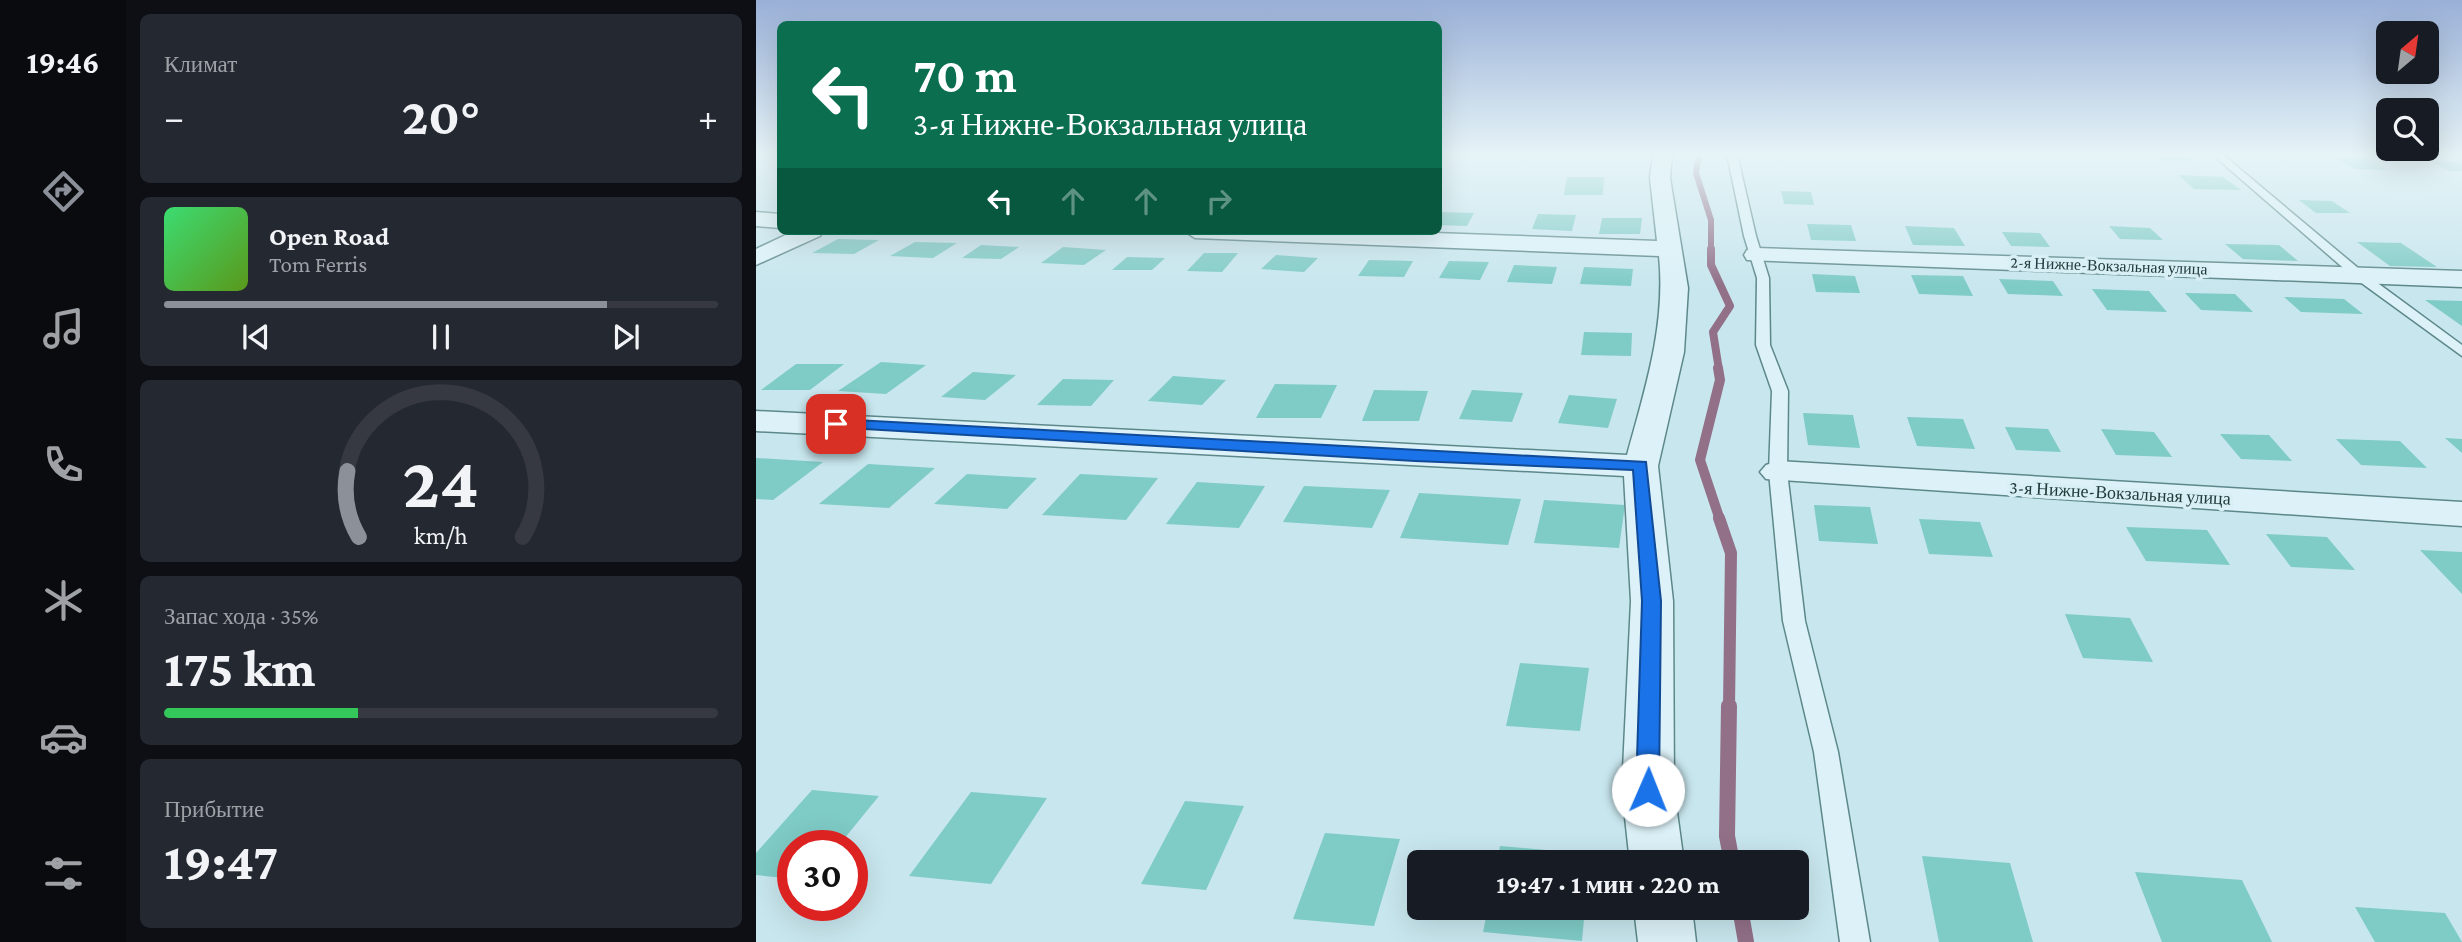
<!DOCTYPE html>
<html lang="ru">
<head>
<meta charset="utf-8">
<style>
	body { margin:0; font-family:"Crimson Pro",serif; background:#242831; color:#f1f3f6; height:100vh; display:flex; flex-direction:column; font-size:26px; white-space:nowrap }
	* { box-sizing:border-box; margin:0 }
	p { font-size:23px; color:#9ea1a6 }
	.icon { flex:none; width:38px; height:38px; fill:none; stroke:currentColor; stroke-width:2; stroke-linecap:round; stroke-linejoin:round }
	.map { position:relative; flex:1; overflow:hidden }
	.details { display:flex; flex-direction:column; gap:14px; padding:14px; background:#0d0f14; width:630px }
	.details>* { flex:none }
	.top-card { position:absolute; left:21px; top:21px; width:665px; height:214px; border-radius:10px; box-shadow:0 7px 28px #0002; background:#0b6e4f; color:#fff; overflow:hidden }
	.needle { width:46px; rotate:29deg }
	.tools { position:absolute; left:1620px; top:21px; display:grid; gap:14px }
	.tools a { display:grid; place-items:center; width:63px; height:63px; border-radius:10px; background:#171b24; box-shadow:0 7px 28px #0002; font-size:35px }
	.speed { position:absolute; left:21px; top:830px; display:flex; gap:14px; font-size:35px; font-weight:700; text-align:center }
	.speed>* { display:grid; place-content:center; width:91px; height:91px; border-radius:50%; background:#171b24; box-shadow:0 7px 28px #0002; line-height:1 }
	.speed .limit { border:10px solid #d22; background:#fff; color:#111 }
	.pin { position:absolute; display:grid; place-items:center; width:60px; height:60px; color:#fff; margin:-30px; border-radius:14px; box-shadow:0 4px 10px #0006 }
	.me { position:absolute; width:77px; margin:-38px; rotate:1deg; stroke-linejoin:round; filter:drop-shadow(0 0 5px #0008) }
	.turn { display:flex; align-items:center; gap:24px; height:147px; padding:0 21px; font-size:32px }
	.turn .icon { width:91px; height:91px; stroke-width:2.5 }
	.turn b { display:block; font-size:49px; line-height:60px }
	.lanes { display:flex; align-items:center; height:66px; padding:0 21px; background:#0003; justify-content:center; gap:35px; direction:ltr }
	.lanes .off { opacity:.35 }
	.big { font-size:52px; font-weight:700; line-height:1.1 }
	.details .tile { flex:1; display:flex; flex-direction:column; justify-content:center; gap:10px; min-width:0; padding:0 24px; border-radius:10px; background:#242831 }
	.details .dial { align-items:center; gap:0 }
	.dial svg { height:182px; overflow:visible; fill:none; stroke:#363941; stroke-width:7; stroke-linecap:round; text-anchor:middle }
	.dial text { fill:#f1f3f6; stroke:none }
	.song { display:flex; align-items:center; gap:21px }
	.cover { width:84px; height:84px; border-radius:10px; background:linear-gradient(135deg,hsl(140 70% 55%),hsl(90 70% 35%)) }
	.played { height:7px; border-radius:4px; background:linear-gradient(90deg,#8c9099 80%,#363941 80%) }
	.keys { display:flex; justify-content:space-around; direction:ltr }
	.heat { display:flex; justify-content:space-between; align-items:center; font-size:38px; direction:ltr }
	.charge { height:10px; border-radius:5px; background:linear-gradient(90deg,#34c759 35%,#363941 0) }
	.trip { position:absolute; left:651px; top:850px; width:402px; height:70px; border-radius:10px; background:#171b24; box-shadow:0 7px 28px #0002; font-weight:700; line-height:70px; text-align:center }
	main { display:flex; flex:1; min-height:0 }
	.dock { display:flex; flex-direction:column; width:126px; justify-content:space-around; align-items:center; background:#090b0e; color:#9ea1a6 }
	.dock .icon { width:49px; height:49px }
	.dock .on { color:#8c9099 }
	.dock b { font-size:32px; color:#f1f3f6 }
	.map>svg:first-child { display:block }
	.lines { fill:none; stroke-linecap:round; stroke-linejoin:round }
	.stream-far4 { stroke:#917088; stroke-width:6 }
	.stream-far3 { stroke:#917088; stroke-width:8 }
	.stream-far2 { stroke:#917088; stroke-width:10 }
	.stream-far1 { stroke:#917088; stroke-width:12 }
	.stream { stroke:#917088; stroke-width:16 }
	.building { fill:#7fcbc6 }
	.service-casing { stroke:#5d888a; stroke-width:3 }
	.minor-casing { stroke:#5d888a; stroke-width:3 }
	.service { fill:#dcf2f8; fill-rule:evenodd }
	.minor { fill:#dcf2f8; fill-rule:evenodd }
	.route { fill:#1a73e8; stroke:#114b97; stroke-width:2 }
	.labels { text-anchor:middle; stroke-width:7; stroke-linejoin:round; paint-order:stroke }
	.far-street-label { font-size:16px; fill:#213b3b; stroke:#d8eff5 }
	.street-label { font-size:18px; fill:#213b3b; stroke:#d8eff5 }
</style>
</head>
<body>
<main>
<nav class="dock">
<b>19:46</b>
<svg class="icon on" aria-label="directions" viewBox="0 0 24 24"><path d="M12 3l9 9-9 9-9-9zM9 14v-3h6M13 9l2 2-2 2"/></svg>
<svg class="icon" aria-label="music" viewBox="0 0 24 24"><path d="M9 18V5l10-2v13"/><circle cx="6" cy="18" r="3"/><circle cx="16" cy="16" r="3"/></svg>
<svg class="icon" aria-label="phone" viewBox="0 0 24 24"><path d="M5 4h4l2 5-3 2q2 4 5 5l2-3 5 2v4C11 20 4 13 5 4z"/></svg>
<svg class="icon" aria-label="climate" viewBox="0 0 24 24"><path d="M12 3v18M4 7l16 10M4 17L20 7"/></svg>
<svg class="icon" aria-label="car" viewBox="0 0 24 24"><path d="M5 17H2v-5l4-1 3-4h7l3 4 3 1v5h-3M9 17h6M6 11h13"/><circle cx="7" cy="17" r="2"/><circle cx="17" cy="17" r="2"/></svg>
<svg class="icon" aria-label="filters" viewBox="0 0 24 24"><path d="M4 7h16M4 17h16"/><circle cx="9" cy="7" r="2"/><circle cx="15" cy="17" r="2"/></svg>
</nav>
<section class="details">
<div class="tile"><p>Климат</p>
<div class="heat"><a>−</a><b class="big">20°</b><a>+</a></div>
</div>
<div class="tile">
<div class="song"><i class="cover"></i><div><b>Open Road</b><p>Tom Ferris</p></div></div>
<div class="played"></div>
<div class="keys"><svg class="icon" aria-label="previous" viewBox="0 0 24 24"><path d="M18 5L8 12l10 7zM5 5v14"/></svg><svg class="icon" aria-label="pause" viewBox="0 0 24 24"><path d="M8 5v14M16 5v14"/></svg><svg class="icon" aria-label="next" viewBox="0 0 24 24"><path d="M6 5l10 7-10 7zM19 5v14"/></svg></div>
</div>
<div class="tile dial"><svg viewBox="0 0 100 80">
<path d="M14 69A42 42 0 1 1 86 69"/>
<path d="M14 69A42 42 0 0 1 9 40" stroke="#8c9099"/>
<text x="50" y="56" font-size="32" font-weight="700">24</text>
<text x="50" y="72" font-size="11">km/h</text>
</svg></div>
<div class="tile"><p>Запас хода · 35%</p><b class="big">175 km</b><div class="charge"></div></div>
<div class="tile"><p>Прибытие</p><b class="big">19:47</b></div>
</section>
<div class="map">
<svg width="1706" height="942" viewBox="0 0 1706 942">
	<rect width="100%" height="100%" fill="#c8e6ee"/>
	<g class="lines">
		<path class="stream-far4" d="M943 154 940 173 955 220V251"/>
		<path class="stream-far3" d="M955 249V265L974 306 957 332 963 370"/>
		<path class="stream-far2" d="M962 368 964 380 944 460 964 520"/>
		<path class="stream-far1" d="M963 518 975 553 973 708"/>
		<path class="stream" d="M973 706 971 836 976 863
			M984 908 990 942"/>
	</g>
	<path class="building" d="M1397 154H1428L1436 161 1403 160Z
		M1580 158 1612 159 1632 170 1599 169Z
		M1674 161 1703 162 1706 163V171H1693Z
		M1422 175 1467 177 1485 190 1438 189Z
		M811 177H848L847 195H808Z
		M1025 191 1055 192 1058 205 1028 204Z
		M1543 200 1576 201 1594 213H1560Z
		M682 212 718 213 711 226 682 225Z
		M782 214 820 215 816 231 776 229Z
		M846 218H886L884 234H843Z
		M1051 224 1095 225 1100 241 1055 240Z
		M1149 226 1198 228 1209 246 1157 245Z
		M1353 226 1394 228 1407 240 1364 239Z
		M1246 232 1284 233 1294 247 1255 246Z
		M82 239 123 240 98 254 56 253Z
		M159 242 201 243 177 258 134 256Z
		M1601 242 1645 243 1681 267 1634 266Z
		M1469 244 1523 245 1542 261 1487 259Z
		M225 245 263 247 245 259 206 258Z
		M307 247 350 250 328 265 285 263Z
		M448 253H482L466 272 431 271Z
		M520 255 562 258 548 272 505 269Z
		M371 257 409 258 396 270H356Z
		M613 260 657 261 648 277 602 276Z
		M693 261 733 262 724 280 683 278Z
		M758 265 801 267 796 284 751 282Z
		M828 267 877 269 875 286 824 284Z
		M1056 274 1099 276 1104 293 1060 292Z
		M1155 275 1207 276 1217 296 1163 294Z
		M1243 279 1297 281 1307 296 1252 294Z
		M1336 289 1393 291 1411 312 1351 310Z
		M1429 293 1479 294 1497 312 1445 310Z
		M1528 297 1588 299 1607 314 1545 312Z
		M1669 300 1706 301V326Z
		M828 332 876 333 875 356 825 355Z
		M125 362 170 365 130 394 82 391Z
		M40 364H88L54 390H5Z
		M217 372 260 375 229 400 185 397Z
		M417 376 470 380 446 405 392 401Z
		M307 379 358 380 335 406 281 405Z
		M519 384 581 385 565 418H500Z
		M618 390 672 391 663 421H606Z
		M716 390 767 393 756 422 703 419Z
		M813 395 861 399 852 428 802 423Z
		M1047 413 1097 415 1104 448 1052 445Z
		M1151 417 1207 419 1219 449 1161 446Z
		M1249 427 1292 429 1305 452 1260 450Z
		M1345 429 1398 432 1416 457 1360 455Z
		M1464 434 1513 435 1536 461 1485 459Z
		M1689 438 1706 439V453Z
		M1580 439 1644 441 1671 468 1605 465Z
		M0 458 67 462 17 500 0 499Z
		M112 464 179 468 133 508 63 504Z
		M211 474 281 478 251 509 178 504Z
		M324 474 402 478 370 520 286 515Z
		M441 482 509 486 483 528 410 524Z
		M548 486 634 490 616 528 527 522Z
		M663 493 765 499 752 545 644 538Z
		M788 500 869 505 863 548 778 543Z
		M1058 505 1114 507 1122 544 1063 541Z
		M1163 519 1224 522 1237 557 1173 554Z
		M1370 527 1451 530 1474 565 1390 561Z
		M1510 534 1571 537 1599 570 1535 567Z
		M1664 550 1706 552V594Z
		M1309 614 1374 618 1397 662 1327 658Z
		M764 663 833 668 824 731 750 726Z
		M56 790 123 796 83 845H37V879L0 875V853Z
		M215 792 291 798 235 884 153 876Z
		M429 801 488 806 450 890 385 884Z
		M569 833 644 839 618 926 537 919Z
		M744 846 835 854 834 863H741Z
		M1166 856 1254 863 1277 942H1183Z
		M1379 872 1486 880 1516 942H1406Z
		M1599 907 1689 913 1706 942H1619Z
		M732 908H829L826 941 727 932Z"/>
	<g class="lines">
		<g class="service-casing">
			<path id="service" d="M971 154H981L1000 236 1013 278 1014 345 1032 391 1031 472 1049 621 1082 752 1114 942H1084L1058 752 1027 621 1013 472 1016 391 1000 345 1001 278 988 236Z
				M1456 154H1466L1608 273 1706 345V356L1600 279Z"/>
		</g>
		<g class="minor-casing">
			<path id="minor" d="M897 154H916L914 178 932 288 928 352 902 466 917 601 918 790 928 863H874L866 790 875 601 868 476 0 431V411L871 455C889 389 910 325 903 256L439 238 428 231H622L901 241 894 178Z
				M0 212 24 214V228L0 226Z
				M38 231H67L64 236 0 265V249Z
				M1000 248 1706 271V287L991 260 988 255 991 250Z
				M1022 461 1706 502V526L1010 479 1004 472 1010 465Z
				M878 908H936L940 942H882Z"/>
		</g>
		<use href="#service" class="service"/>
		<use href="#minor" class="minor"/>
	</g>
	<linearGradient id="sky" x2="0" y2="1"><stop stop-color="#99b0d7"/><stop offset="0.54" stop-color="#e6f4f7"/><stop offset="1" stop-color="#e6f4f7" stop-opacity="0"/></linearGradient>
	<rect width="1706" height="286" fill="url(#sky)"/>
	<path class="route" d="M80 419 890 462 905 601 903 790 900 797 892 800 884 797 880 790 886 601 877 470 659 461 75 427 73 424Z"/>
	<g class="labels">
		<g class="far-street-label">
			<text transform="translate(1353 265) rotate(2)" y="6">2-я Нижне-Вокзальная улица</text>
		</g>
		<g class="street-label">
			<text transform="translate(1364 493) rotate(3)" y="6">3-я Нижне-Вокзальная улица</text>
		</g>
	</g>
</svg>
<div class="tools">
<a><svg class="needle" viewBox="-14 -14 28 28"><path d="M0-13l5 13h-10z" fill="#e53935"/><path d="M0 13l5-13h-10z" fill="#9ea1a6"/></svg></a>
<a><svg class="icon" aria-label="search" viewBox="0 0 24 24"><circle cx="10" cy="10" r="6"/><path d="M15 15l6 6"/></svg></a>
</div>
<div class="speed"><div class="limit">30</div></div>
<div class="pin" style="left:80px;top:424px;background:#d93025"><svg class="icon" aria-label="arrive" viewBox="0 0 24 24"><path d="M6 21V4h12l-3 4 3 4H6"/></svg></div>
<svg class="me" style="left:892px;top:790px" viewBox="-20 -20 40 40"><circle r="19" fill="#fff"/><path d="M0-13L10 11 0 6-10 11z" fill="#1a73e8"/></svg>
<div class="trip">19:47 · 1 мин · 220 m</div>
<div class="top-card">
<div class="turn"><svg class="icon" aria-label="left" viewBox="0 0 24 24"><path d="M17 20v-9H6M10 6l-5 5 5 5"/></svg><div><b>70 m</b>3-я Нижне-Вокзальная улица</div></div>
<div class="lanes"><svg class="icon" aria-label="left" viewBox="0 0 24 24"><path d="M17 20v-9H6M10 6l-5 5 5 5"/></svg><svg class="icon off" aria-label="ahead" viewBox="0 0 24 24"><path d="M12 20V5M6 11l6-6 6 6"/></svg><svg class="icon off" aria-label="ahead" viewBox="0 0 24 24"><path d="M12 20V5M6 11l6-6 6 6"/></svg><svg class="icon off" aria-label="right" viewBox="0 0 24 24"><path d="M7 20v-9h11M14 6l5 5-5 5"/></svg></div>
</div>
</div>
</main>
</body>
</html>
